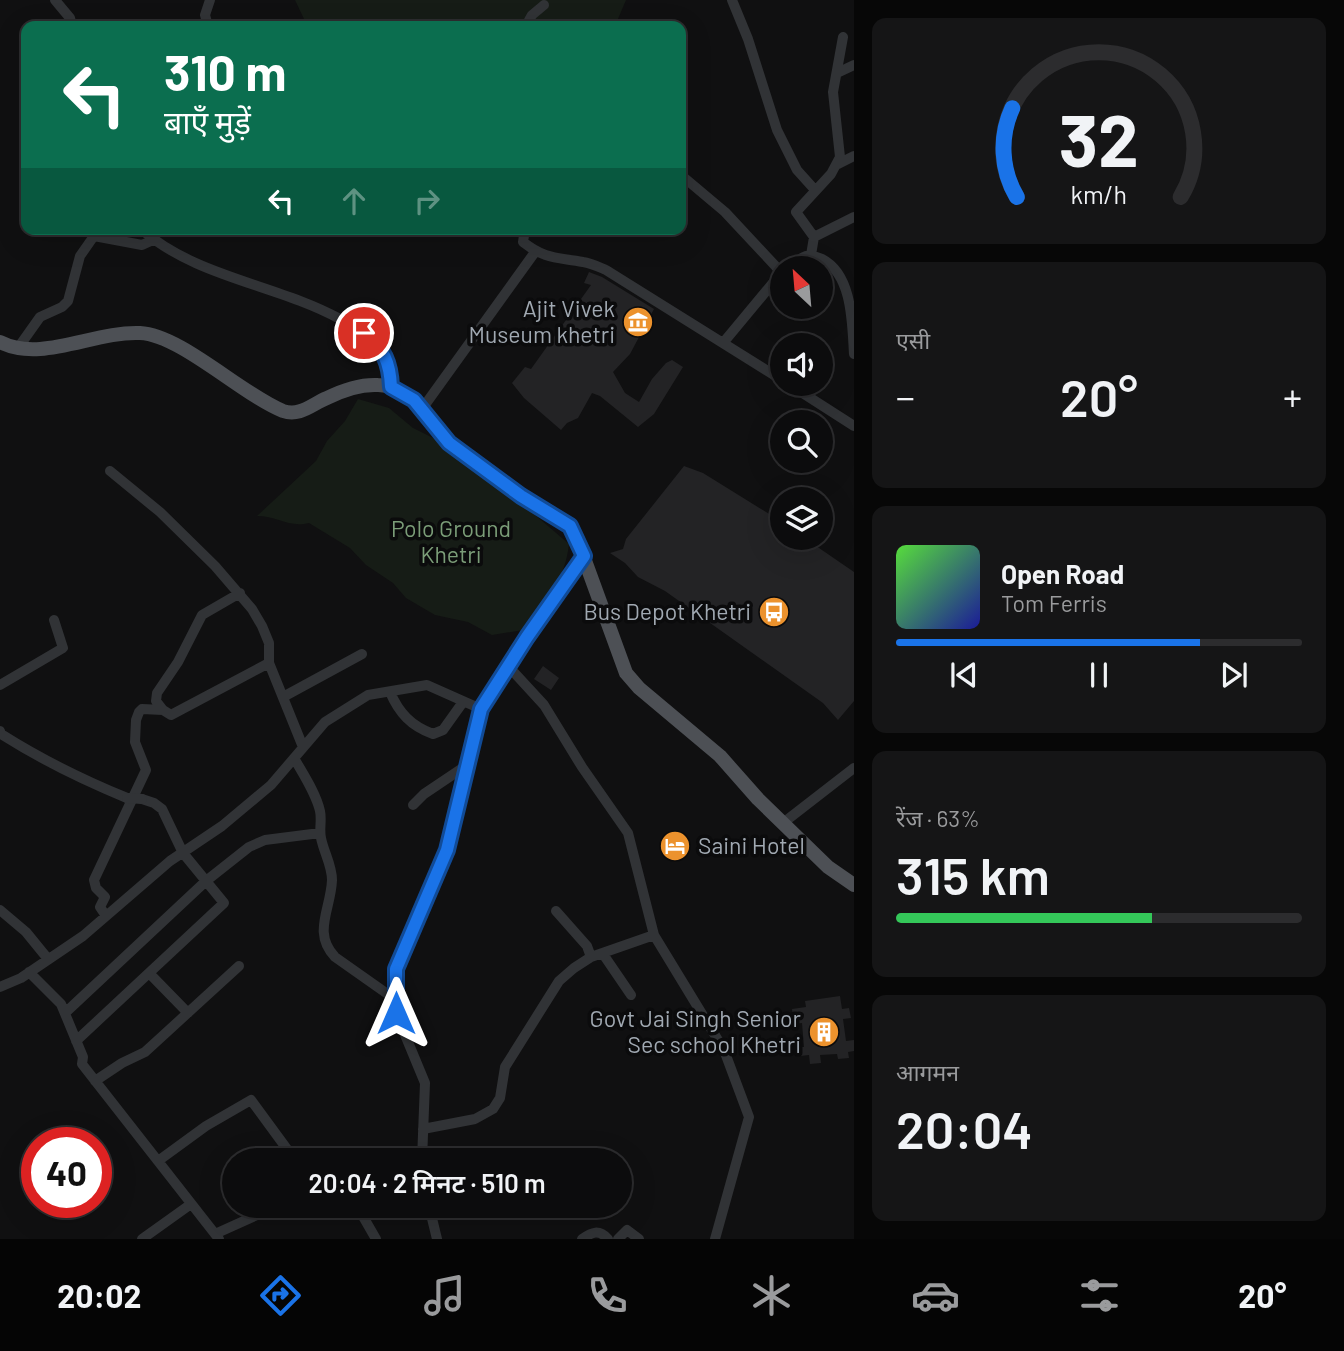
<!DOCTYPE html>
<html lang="hi">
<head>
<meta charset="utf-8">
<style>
	body { margin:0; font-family:Barlow,"Noto Sans Devanagari",sans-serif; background:#151516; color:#f1f3f6; height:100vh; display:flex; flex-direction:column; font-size:26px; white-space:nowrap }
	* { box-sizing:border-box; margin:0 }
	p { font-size:23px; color:#9a9b9d }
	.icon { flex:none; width:38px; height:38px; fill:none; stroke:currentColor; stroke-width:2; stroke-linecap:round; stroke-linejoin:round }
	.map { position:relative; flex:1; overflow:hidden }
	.details { display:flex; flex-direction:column; gap:18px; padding:18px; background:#070707; width:490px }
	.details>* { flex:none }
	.banner { position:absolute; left:21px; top:21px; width:665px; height:214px; border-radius:14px; box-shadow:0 7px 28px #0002,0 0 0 2px #2c2c2e; background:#0b6e4f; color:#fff; overflow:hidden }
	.needle { width:46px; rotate:334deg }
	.controls { position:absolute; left:770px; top:256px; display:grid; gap:14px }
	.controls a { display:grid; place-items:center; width:63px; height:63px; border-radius:50%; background:#0c0c0d; box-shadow:0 7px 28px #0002,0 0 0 2px #2c2c2e; font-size:35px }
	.speed { position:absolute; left:21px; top:1127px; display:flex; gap:14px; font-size:35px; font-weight:700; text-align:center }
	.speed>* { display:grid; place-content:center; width:91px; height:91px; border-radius:50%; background:#0c0c0d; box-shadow:0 7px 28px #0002,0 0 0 2px #2c2c2e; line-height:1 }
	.speed .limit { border:10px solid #d22; background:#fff; color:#111 }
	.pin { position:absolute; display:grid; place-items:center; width:60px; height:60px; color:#fff; margin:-30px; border:4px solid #fff; border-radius:50%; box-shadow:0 2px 7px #0007 }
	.me { position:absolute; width:77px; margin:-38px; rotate:0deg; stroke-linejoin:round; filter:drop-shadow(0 0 5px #0008) }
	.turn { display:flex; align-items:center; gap:24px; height:147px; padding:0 28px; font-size:32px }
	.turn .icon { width:91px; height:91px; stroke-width:2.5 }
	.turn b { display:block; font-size:49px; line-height:60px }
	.lanes { display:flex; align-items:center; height:66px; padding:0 28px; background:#0003; justify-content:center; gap:35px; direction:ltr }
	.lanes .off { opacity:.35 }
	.big { font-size:52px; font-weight:600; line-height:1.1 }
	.details .card { flex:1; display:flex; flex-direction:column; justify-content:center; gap:10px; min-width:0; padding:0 24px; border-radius:14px; background:#151516 }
	.details .dial { align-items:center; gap:0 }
	.dial svg { height:182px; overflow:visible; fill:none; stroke:#2c2c2e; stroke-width:7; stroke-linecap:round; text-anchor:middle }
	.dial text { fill:#f1f3f6; stroke:none }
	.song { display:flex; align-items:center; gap:21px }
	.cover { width:84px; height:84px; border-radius:10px; background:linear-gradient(135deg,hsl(110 70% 55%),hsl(240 70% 35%)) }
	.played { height:7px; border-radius:4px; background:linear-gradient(90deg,#1a73e8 75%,#2c2c2e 75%) }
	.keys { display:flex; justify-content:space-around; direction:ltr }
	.heat { display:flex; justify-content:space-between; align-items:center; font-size:38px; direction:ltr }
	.charge { height:10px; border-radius:5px; background:linear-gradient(90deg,#34c759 63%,#2c2c2e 0) }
	.trip { position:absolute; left:222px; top:1148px; width:410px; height:70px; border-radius:35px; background:#0c0c0d; box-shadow:0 7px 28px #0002,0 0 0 2px #2c2c2e; font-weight:600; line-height:70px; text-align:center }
	.tab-bar { display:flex; height:112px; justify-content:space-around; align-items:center; background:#050505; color:#9a9b9d }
	.tab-bar .icon { width:49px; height:49px }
	.tab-bar .on { color:#1a73e8 }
	.tab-bar b { font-size:32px; color:#f1f3f6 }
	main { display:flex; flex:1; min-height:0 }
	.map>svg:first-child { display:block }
	.green { fill:#161c16 }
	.building { fill:#232325 }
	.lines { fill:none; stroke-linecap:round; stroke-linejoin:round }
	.minor { stroke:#313336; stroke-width:10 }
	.major { stroke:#4d5055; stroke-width:14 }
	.minor-bridge { stroke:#313336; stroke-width:10 }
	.route-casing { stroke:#114b97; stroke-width:18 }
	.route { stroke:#1a73e8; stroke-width:12 }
	.labels { text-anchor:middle; stroke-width:7; stroke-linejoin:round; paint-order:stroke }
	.poi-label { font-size:23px; fill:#a1a9b2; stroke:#0b0b0c; text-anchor:end }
	.park-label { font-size:23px; fill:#7b9d78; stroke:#0b0b0c }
</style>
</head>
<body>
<main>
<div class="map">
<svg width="854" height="1239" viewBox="0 0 854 1239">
	<rect width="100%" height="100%" fill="#101011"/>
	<path class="green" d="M295 0H626L615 26H311L304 19Z
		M358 399 389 408 413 428 439 441 459 460 521 503 569 544C565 580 546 603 523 630L492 635 468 622 435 615 406 598 393 583 366 565 350 548 309 523C289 528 277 516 257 516L316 461 327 441 345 421Z"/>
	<path class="building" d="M589 272 602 277 654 309 630 354 613 372 625 393 639 402 652 379 666 363 672 360 683 367 654 414 638 427 600 396 592 393 578 418 567 423 561 430 524 398 512 383 525 367 531 369 591 285 584 283Z
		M684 466 703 473 782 522V537H803L854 572V701L838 720 823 703 665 591 638 577 625 563 610 553 623 549 626 539Z
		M543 666 559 678 551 690 534 679Z
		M840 996 842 1009 849 1008 851 1018 843 1019 846 1041 854 1040V1051L848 1052 849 1058 838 1059 837 1054 820 1055 821 1063 810 1064 809 1055 800 1056 799 1047H804L802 1023 794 1024 792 1009 806 1007 805 1001Z"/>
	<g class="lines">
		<path class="minor" d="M55 0 70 18 72 26
			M732 0 748 39 777 130 797 170 815 190
			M208 26 205 15 210 0
			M526 26 532 15 544 5
			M837 73 854 65
			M838 164 854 156
			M681 175 725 212 781 272
			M141 229C197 278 276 284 340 319 354 326 369 334 379 346 389 358 390 372 391 387
			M525 229 523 242C546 260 557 257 583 262 591 263 599 267 606 270L782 380
			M814 237 854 217
			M811 255 814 237 796 212 831 174 840 157 833 92 843 37
			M788 268C793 264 800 258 806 256 812 254 817 257 822 259 853 275 852 324 854 354
			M723 343 782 272
			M18 348 40 317 62 307 68 301 80 256 94 236 142 245 153 240
			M787 383 854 426
			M422 409 535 252
			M110 471 160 512 215 566 252 609 262 626 269 643V663L303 747
			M240 593 202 615 178 662 157 693 156 701 163 710 171 715 269 663
			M508 666 544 705 582 767 628 833 654 935 724 1050 749 1117 715 1239
			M0 685 63 648 54 620
			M390 692C399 713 411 726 433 734L443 730 463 702
			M283 697 362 654
			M0 731 1 734C42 760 83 780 127 798
			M294 758C303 774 316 793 320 811 322 820 319 829 321 838 324 853 332 865 332 880 331 909 312 933 335 957L396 1000
			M413 805 424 794 467 765
			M783 823 854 768
			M0 910 26 932 48 959
			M556 911 587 946 591 957
			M106 916 100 907 105 897 96 888 94 880 146 770 135 742 136 720 139 712 142 709 163 710
			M603 954 631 995
			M29 972 61 1004 83 1057 82 1064 219 1239
			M149 973 188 1013
			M0 987 21 978 83 936 170 861 222 826 271 785 325 722 368 695 427 685 481 709
			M65 1013 206 881 249 847 265 840 320 833
			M76 1041 224 903 183 853 162 809 154 803 142 799
			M95 1081 122 1063 145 1052 239 966
			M423 1129 475 1119 493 1109 500 1098 505 1067 559 981 574 968 591 957 654 935
			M422 1160 425 1083 396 1013V969L447 850 481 709 527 637 584 556
			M158 1161 206 1126 251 1100 295 1160
			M357 1206 376 1239
			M429 1206 437 1239
			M215 1234 277 1206
			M142 1239 191 1204
			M582 1239C592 1232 599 1229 608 1239
			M618 1239 627 1230 639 1239"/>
		<path class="major" d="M0 342C41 363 94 331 140 333 181 335 241 394 283 411 300 417 312 404 327 398 343 390 360 384 378 385 413 385 428 422 449 443 457 450 467 455 475 461 490 473 506 485 522 496 541 508 563 516 576 536L626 673 639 688 720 756 758 799 828 867 854 885"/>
		<path class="minor-bridge" d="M127 798 142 799"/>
	</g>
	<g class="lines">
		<g class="route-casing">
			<path id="route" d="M364 333C384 348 390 363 391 387L414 400 449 443 521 496 570 526 584 556 527 637 481 709 447 850 396 969V1013"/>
		</g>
		<use href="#route" class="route"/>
	</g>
	<defs>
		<g id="museum-disc" transform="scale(1.575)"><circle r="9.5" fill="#ec922d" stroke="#0b0b0c"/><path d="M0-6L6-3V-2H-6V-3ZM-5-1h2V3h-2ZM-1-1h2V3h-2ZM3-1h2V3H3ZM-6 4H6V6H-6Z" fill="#fff"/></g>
		<g id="bus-disc" transform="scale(1.575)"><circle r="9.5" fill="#ec922d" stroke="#0b0b0c"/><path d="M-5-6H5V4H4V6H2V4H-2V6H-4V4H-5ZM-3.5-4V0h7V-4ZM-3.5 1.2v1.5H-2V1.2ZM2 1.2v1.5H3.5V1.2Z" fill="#fff"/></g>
		<g id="hotel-disc" transform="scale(1.575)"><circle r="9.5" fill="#ec922d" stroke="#0b0b0c"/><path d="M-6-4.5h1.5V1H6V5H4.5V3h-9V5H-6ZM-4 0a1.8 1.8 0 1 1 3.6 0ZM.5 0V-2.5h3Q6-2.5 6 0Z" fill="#fff"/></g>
		<g id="building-disc" transform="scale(1.575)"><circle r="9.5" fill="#ec922d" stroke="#0b0b0c"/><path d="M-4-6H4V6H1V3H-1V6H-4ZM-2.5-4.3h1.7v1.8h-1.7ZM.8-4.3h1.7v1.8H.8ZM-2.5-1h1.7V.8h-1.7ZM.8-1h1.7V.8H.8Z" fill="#fff"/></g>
	</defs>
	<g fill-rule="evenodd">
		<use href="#museum-disc" x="638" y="322"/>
		<use href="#bus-disc" x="774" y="612"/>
		<use href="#hotel-disc" x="675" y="846"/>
		<use href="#building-disc" x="824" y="1032"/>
	</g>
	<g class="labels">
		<g class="poi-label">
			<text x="615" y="317">Ajit Vivek<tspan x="615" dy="26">Museum khetri</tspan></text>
			<text x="751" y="620">Bus Depot Khetri</text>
			<text x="698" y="854" text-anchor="start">Saini Hotel</text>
			<text x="801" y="1027">Govt Jai Singh Senior<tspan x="801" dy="26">Sec school Khetri</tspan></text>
		</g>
		<g class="park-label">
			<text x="451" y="537">Polo Ground<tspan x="451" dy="26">Khetri</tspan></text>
		</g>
	</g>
</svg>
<div class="controls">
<a><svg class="needle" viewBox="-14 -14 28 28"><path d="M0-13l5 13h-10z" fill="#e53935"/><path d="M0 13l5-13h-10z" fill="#9a9b9d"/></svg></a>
<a><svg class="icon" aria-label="sound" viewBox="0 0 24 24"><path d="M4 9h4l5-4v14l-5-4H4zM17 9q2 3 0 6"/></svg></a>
<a><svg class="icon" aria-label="search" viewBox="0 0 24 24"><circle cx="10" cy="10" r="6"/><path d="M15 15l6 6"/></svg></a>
<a><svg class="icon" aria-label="layers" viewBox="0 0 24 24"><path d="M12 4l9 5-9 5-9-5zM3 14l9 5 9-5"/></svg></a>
</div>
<div class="speed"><div class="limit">40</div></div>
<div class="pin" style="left:364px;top:333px;background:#d93025"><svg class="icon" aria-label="arrive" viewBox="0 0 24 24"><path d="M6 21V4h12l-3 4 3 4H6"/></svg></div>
<svg class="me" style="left:396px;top:1013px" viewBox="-20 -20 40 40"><path d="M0-17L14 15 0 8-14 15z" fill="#1a73e8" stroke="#fff" stroke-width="4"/></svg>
<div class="trip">20:04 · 2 मिनट · 510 m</div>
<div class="banner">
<div class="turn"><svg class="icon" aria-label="left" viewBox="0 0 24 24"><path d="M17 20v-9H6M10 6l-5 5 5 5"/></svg><div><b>310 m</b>बाएँ मुड़ें</div></div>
<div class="lanes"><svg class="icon" aria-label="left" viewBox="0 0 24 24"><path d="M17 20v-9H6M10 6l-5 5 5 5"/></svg><svg class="icon off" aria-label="ahead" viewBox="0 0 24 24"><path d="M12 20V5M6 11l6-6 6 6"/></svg><svg class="icon off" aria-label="right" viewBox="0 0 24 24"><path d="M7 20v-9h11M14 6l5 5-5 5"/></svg></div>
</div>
</div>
<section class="details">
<div class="card dial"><svg viewBox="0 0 100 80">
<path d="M14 69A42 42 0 1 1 86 69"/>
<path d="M14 69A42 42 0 0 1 12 30" stroke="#1a73e8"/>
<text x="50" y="56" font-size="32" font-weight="700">32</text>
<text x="50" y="72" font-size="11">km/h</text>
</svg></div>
<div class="card"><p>एसी</p>
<div class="heat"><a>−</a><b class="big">20°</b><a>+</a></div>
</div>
<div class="card">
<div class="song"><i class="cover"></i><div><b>Open Road</b><p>Tom Ferris</p></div></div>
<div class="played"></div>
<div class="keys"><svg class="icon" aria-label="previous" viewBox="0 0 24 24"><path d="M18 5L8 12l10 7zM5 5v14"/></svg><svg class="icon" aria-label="pause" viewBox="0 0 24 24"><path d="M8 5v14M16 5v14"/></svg><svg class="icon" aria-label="next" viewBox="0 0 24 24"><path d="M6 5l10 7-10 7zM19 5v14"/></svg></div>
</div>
<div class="card"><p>रेंज · 63%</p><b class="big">315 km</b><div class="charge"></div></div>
<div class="card"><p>आगमन</p><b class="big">20:04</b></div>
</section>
</main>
<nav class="tab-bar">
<b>20:02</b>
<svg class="icon on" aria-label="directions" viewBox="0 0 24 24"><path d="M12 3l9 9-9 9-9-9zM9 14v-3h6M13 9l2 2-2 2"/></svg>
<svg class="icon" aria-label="music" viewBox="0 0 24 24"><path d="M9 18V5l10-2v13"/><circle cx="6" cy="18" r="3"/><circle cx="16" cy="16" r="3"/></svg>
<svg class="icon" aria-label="phone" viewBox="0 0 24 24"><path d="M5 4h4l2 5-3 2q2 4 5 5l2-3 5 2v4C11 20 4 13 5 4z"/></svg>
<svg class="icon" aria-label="climate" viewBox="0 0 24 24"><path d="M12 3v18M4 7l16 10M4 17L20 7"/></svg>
<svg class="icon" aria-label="car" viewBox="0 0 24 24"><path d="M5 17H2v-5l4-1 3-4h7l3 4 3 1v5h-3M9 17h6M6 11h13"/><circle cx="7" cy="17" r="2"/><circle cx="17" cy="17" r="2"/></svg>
<svg class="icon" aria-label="filters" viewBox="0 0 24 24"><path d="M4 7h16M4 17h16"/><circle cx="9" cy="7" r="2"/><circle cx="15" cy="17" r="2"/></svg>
<b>20°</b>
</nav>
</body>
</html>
